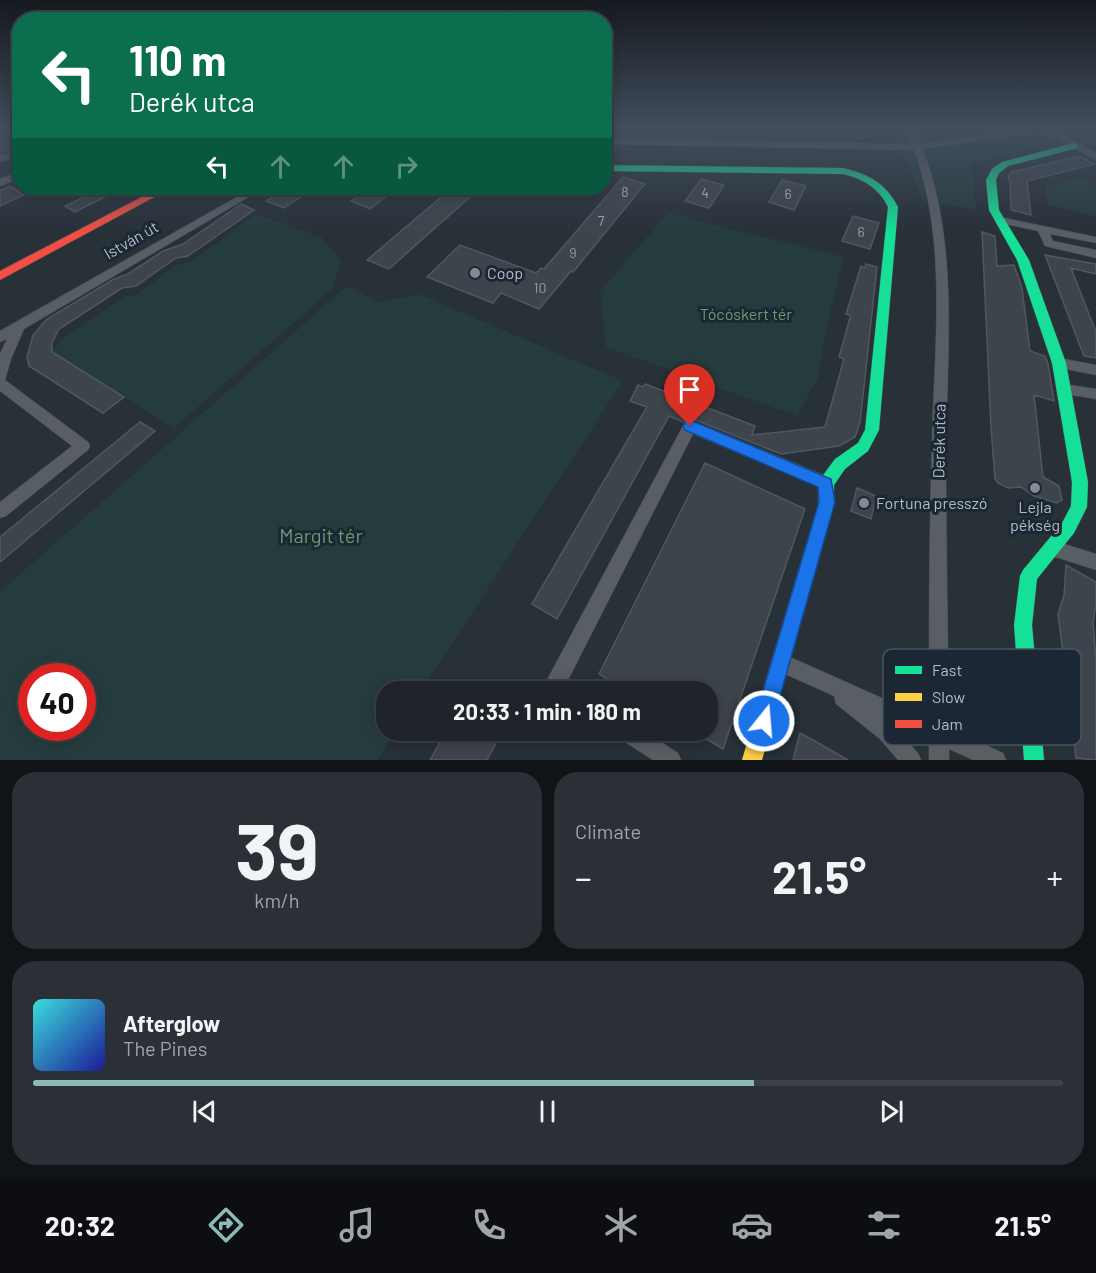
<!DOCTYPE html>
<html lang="en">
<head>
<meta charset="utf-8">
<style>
	body { margin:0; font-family:Barlow,sans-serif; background:#2b3036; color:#f1f3f6; height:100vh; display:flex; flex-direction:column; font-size:22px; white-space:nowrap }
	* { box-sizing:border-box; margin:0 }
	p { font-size:20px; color:#a1a4a8 }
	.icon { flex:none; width:33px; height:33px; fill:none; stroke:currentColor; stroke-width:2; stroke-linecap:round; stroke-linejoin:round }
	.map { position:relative; height:760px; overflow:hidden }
	.panel { display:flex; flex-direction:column; gap:12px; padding:12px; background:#101417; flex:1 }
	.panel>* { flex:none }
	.hud { position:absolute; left:12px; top:12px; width:600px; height:183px; border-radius:24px; box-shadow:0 3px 15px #0003,0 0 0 2px #3c4147; background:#0b6e4f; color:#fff; overflow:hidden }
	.speed { position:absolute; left:18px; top:663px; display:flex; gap:12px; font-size:30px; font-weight:700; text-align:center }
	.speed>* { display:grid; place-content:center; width:78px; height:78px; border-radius:50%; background:#1e242a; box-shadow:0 3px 15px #0003,0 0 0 2px #3c4147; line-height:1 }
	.speed .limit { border:9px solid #d22; background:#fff; color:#111 }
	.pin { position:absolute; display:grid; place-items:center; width:51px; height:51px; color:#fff; margin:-62px -26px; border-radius:50% 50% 50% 0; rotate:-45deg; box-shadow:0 0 6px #0007 }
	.pin .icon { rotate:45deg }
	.me { position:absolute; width:66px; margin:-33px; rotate:17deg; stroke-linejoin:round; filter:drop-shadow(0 0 4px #0008) }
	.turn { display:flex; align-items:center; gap:21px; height:126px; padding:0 18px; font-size:27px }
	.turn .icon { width:78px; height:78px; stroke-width:2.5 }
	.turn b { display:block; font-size:42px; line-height:51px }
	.lanes { display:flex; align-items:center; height:57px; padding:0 18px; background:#0003; justify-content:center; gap:30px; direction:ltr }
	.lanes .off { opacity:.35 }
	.big { font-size:45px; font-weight:700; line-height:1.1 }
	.panel .card { flex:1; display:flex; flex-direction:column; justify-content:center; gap:9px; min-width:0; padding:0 21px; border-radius:24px; background:#2b3036 }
	.panel .dial { align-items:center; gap:0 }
	.dial b { font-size:78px; line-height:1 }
	.song { display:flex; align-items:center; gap:18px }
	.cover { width:72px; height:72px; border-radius:9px; background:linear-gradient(135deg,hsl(180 70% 55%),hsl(240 70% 35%)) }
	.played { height:6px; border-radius:3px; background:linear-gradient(90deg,#8bbbb9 70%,#3c4147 70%) }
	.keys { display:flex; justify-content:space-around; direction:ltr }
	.heat { display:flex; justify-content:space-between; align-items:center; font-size:33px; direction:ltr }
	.panel .tiles { flex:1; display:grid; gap:12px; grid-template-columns:1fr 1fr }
	.card:last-child { grid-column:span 2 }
	.trip { position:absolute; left:376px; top:681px; width:342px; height:60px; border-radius:24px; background:#1e242a; box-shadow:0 3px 15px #0003,0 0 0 2px #3c4147; font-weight:700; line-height:60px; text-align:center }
	.tab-bar { display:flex; height:96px; justify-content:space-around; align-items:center; background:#0c0e11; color:#a1a4a8 }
	.tab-bar .icon { width:42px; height:42px }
	.tab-bar .active { color:#8bbbb9 }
	.tab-bar b { font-size:27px; color:#f1f3f6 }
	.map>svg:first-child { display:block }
	.green { fill:#253c3e; fill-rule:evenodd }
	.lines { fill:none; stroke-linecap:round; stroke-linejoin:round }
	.stream { stroke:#334a63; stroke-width:3 }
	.building { fill:#3e444b; stroke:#50575f; stroke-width:1.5 }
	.street-casing { stroke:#474c52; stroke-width:1 }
	.fast-casing { stroke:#474c52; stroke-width:1 }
	.slow-casing { stroke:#474c52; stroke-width:1 }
	.jam-casing { stroke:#474c52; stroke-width:1 }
	.street { fill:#595e65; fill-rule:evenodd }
	.fast { fill:#16e098; fill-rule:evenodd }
	.slow { fill:#ffcf43; fill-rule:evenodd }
	.jam { fill:#f24e42; fill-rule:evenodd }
	.route { fill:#1a73e8; stroke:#114b97; stroke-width:1.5 }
	.poi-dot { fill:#828b96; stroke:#1b2733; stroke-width:2 }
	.labels { text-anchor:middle; stroke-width:6; stroke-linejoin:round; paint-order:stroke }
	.number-label { font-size:14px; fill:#959eaa }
	.street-label { font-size:16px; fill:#b2bcc9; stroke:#1b2733 }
	.poi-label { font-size:16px; fill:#b2bcc9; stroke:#1b2733; text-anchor:start }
	.park-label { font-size:16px; fill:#679c70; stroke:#1b2733 }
	.near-park-label { font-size:20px; fill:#679c70; stroke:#1b2733 }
	.key { fill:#1b2733; stroke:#485460; stroke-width:1.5 }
	.key-label { font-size:16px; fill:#b2bcc9 }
</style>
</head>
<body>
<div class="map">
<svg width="1096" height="760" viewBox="0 0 1096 760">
	<rect width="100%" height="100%" fill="#283038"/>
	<path class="green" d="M892 127H1096V161L1060 143 972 163 976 210 922 200Z
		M1082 178 1096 186V216L1048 205 1045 186Z
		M668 213 844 257 828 322 818 378 797 416 606 347 600 291Z
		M256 214 321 237 341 261 332 289 174 428 52 352 64 338 125 297 137 294 177 265 191 262Z
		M347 286 379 302 419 294 623 381 421 691 387 692V730L396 731 377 760H0V592ZM32 676H82V728H32Z"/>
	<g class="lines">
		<path class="stream" d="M1080 135H1096"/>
	</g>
	<path class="building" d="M0 127H20L18 148 0 151Z
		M1079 156 1095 164 1027 181 1031 215 1011 210 1010 182 1008 177 1011 172Z
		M623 177 645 184 573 272 571 271 539 309 501 293 493 303 427 277 460 245 536 273 541 268 544 269Z
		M701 179 724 185 709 208 685 201Z
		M782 180 806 186 794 210 769 202Z
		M10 186 24 195 0 206V191Z
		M103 188H123L75 212 65 206Z
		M286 188H314L284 208 266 201Z
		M369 188H397L370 209 351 201Z
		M452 188H480L389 269 367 260Z
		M241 204 254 210 188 256 176 258 136 286 122 288 59 329 52 343V352L124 397 103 413 29 366 27 357 33 335 47 319 114 279 128 274 163 251 183 244Z
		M853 216 879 223 870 249 842 241Z
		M982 232 995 236 997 266 1014 265 1022 288 1030 351 1045 356 1048 364 1054 401 1034 395 1043 477 1059 486 1062 500 1057 503 1034 496 1021 487 1008 488 998 483 995 479 991 427Z
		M1045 255 1096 264V274L1071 268 1096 332V358L1084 356Z
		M866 264 877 267 860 423 855 437 839 446 781 454 691 418 683 422 669 416 557 619 532 604 647 407 630 401 638 385 643 387 645 384 755 426 752 435 825 427 844 359 839 357 850 318V315L846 314 861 266 865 268Z
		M140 422 155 431 0 562V537Z
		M705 463 805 509 723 749 692 730H708V692H627L599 674Z
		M857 488 876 496 871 519 851 511Z
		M1066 565 1096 582V603L1093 622 1096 660V760L1076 758 1058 614 1064 595Z
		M447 730H503L487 760H430Z
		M800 733 813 740 848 760H793Z"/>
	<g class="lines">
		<g class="street-casing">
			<path id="street" d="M905 127H913L921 144 1037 127 1059 132 1096 153V160L1053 136 1035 132 923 149C959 245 947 350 946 451 946 543 948 636 949 728L1003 753 1006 760H973L949 749V760H929V740L890 722 918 753 921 760H898L880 739 836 704 834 696 774 669 772 662 774 655 781 653 929 719C929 627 929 535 932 442 934 345 948 243 914 150L604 144V138L912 144Z
				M20 152V158L0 161V155Z
				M20 171V178L0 186V179Z
				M253 188H264L24 329 11 359 5 380 88 442 90 446 88 450 6 516 0 518V502L72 446 0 391V354L7 339 0 342V331Z
				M1000 217 1096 237V243L1050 234 1053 241 1096 250V258L1045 246 1038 231 996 222 995 220Z
				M1059 358 1096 365V375L1054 367 1052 363 1054 359Z
				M1064 384 1096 389V399L1059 393 1057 389 1059 385Z
				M690 420 831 478 834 483 831 488 826 490 693 434 566 684 570 692H546L544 687 547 680 685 422Z
				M1052 540 1096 554V570L1046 554 1044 548 1046 542Z
				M614 730H643L678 753 681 760H653L617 737Z"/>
		</g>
		<g class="fast-casing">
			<path id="fast" d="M1074 143 1077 144V148L1008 166 999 173 996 180 999 210 1029 260 1066 363 1088 482 1087 507 1074 533 1037 579 1032 625 1044 760H1024L1014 625 1020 576 1023 570 1062 523 1071 506 1072 482 1052 363 1017 260 989 210 986 180 992 169 1002 162Z
				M604 165 843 168C868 174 886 183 898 207L879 430 868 451 845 469 834 485V505L832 510 826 512 820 510 818 505V483L821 478 835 459 858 443 865 430 888 207C879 188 863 179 843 174L604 171Z"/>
		</g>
		<g class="slow-casing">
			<path id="slow" d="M826 498 832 500 834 505 762 760H742L818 505 820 500Z"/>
		</g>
		<g class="jam-casing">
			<path id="jam" d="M159 188H171L0 280V271Z"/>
		</g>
		<use href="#street" class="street"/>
		<use href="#fast" class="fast"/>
		<use href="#slow" class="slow"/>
		<use href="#jam" class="jam"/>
	</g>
	<linearGradient id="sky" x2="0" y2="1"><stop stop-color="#161a1f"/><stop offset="0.55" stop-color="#424e5e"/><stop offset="1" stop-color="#424e5e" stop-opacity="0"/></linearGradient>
	<rect width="1096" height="233" fill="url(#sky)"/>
	<path class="route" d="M690 420 831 479 835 502 773 721 771 728 764 731 756 728 754 721 819 502 818 487 685 430 683 426 685 421Z"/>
	<g class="poi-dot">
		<circle cx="475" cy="273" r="6"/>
		<circle cx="1035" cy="488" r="6"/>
		<circle cx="864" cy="503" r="6"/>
	</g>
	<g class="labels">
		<g class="number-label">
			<text x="625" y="197">8</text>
			<text x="705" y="198">4</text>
			<text x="788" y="199">6</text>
			<text x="601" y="226">7</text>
			<text x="861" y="237">6</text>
			<text x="573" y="258">9</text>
			<text x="540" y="293">10</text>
		</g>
		<g class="street-label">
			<text transform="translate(131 240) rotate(-30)" y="6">István út</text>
			<text transform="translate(939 441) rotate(-89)" y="6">Derék utca</text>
		</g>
		<g class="poi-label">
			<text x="487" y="279">Coop</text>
			<text x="876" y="509">Fortuna presszó</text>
			<text x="1035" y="513" text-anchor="middle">Lejla<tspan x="1035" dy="18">pékség</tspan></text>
		</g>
		<g class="park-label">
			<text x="746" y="320">Tócóskert tér</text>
		</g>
		<g class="near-park-label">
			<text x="321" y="543">Margit tér</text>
		</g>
	</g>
	<rect x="883" y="649" width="198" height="96" rx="9" class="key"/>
	<rect x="895" y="666" width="27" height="8" fill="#16e098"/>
	<rect x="895" y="693" width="27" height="8" fill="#ffcf43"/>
	<rect x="895" y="720" width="27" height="8" fill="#f24e42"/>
	<g class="key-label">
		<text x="932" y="676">Fast</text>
		<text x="932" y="703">Slow</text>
		<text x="932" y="730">Jam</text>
	</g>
</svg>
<div class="speed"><div class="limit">40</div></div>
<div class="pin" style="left:690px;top:426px;background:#d93025"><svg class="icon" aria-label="arrive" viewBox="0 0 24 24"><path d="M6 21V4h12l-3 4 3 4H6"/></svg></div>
<svg class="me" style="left:764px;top:721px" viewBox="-20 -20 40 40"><circle r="17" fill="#1a73e8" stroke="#fff" stroke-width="3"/><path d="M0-11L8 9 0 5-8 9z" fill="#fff"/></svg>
<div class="trip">20:33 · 1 min · 180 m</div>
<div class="hud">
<div class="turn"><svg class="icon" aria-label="left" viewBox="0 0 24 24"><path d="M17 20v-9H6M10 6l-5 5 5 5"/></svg><div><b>110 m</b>Derék utca</div></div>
<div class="lanes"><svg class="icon" aria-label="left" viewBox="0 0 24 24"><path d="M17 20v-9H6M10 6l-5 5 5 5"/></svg><svg class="icon off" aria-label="ahead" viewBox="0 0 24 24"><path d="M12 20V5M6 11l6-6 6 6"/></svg><svg class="icon off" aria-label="ahead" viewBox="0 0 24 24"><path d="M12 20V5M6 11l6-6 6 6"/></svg><svg class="icon off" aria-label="right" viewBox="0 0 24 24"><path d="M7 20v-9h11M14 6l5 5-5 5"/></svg></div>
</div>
</div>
<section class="panel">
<div class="tiles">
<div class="card dial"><b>39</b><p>km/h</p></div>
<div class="card"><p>Climate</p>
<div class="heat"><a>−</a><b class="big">21.5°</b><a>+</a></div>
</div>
<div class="card">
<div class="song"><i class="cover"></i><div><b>Afterglow</b><p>The Pines</p></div></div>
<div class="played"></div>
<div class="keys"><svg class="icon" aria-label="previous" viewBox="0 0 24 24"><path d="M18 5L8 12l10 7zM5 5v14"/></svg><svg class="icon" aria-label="pause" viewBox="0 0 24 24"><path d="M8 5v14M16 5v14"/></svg><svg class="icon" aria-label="next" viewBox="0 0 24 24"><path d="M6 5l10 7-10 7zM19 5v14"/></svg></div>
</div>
</div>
</section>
<nav class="tab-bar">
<b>20:32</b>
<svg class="icon active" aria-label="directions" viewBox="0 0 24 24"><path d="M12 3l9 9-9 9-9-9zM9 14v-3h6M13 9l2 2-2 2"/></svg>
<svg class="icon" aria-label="music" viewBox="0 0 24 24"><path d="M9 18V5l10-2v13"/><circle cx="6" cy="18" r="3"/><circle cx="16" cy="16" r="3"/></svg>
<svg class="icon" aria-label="phone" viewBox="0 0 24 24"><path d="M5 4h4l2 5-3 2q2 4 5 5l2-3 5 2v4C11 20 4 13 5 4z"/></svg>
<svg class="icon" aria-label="climate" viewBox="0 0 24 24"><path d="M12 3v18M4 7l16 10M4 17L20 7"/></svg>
<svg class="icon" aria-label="car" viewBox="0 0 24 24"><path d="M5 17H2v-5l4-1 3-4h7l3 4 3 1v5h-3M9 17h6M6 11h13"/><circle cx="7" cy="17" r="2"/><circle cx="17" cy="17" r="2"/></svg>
<svg class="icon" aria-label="filters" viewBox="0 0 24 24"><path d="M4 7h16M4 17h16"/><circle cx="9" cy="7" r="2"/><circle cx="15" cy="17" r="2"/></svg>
<b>21.5°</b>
</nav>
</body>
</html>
